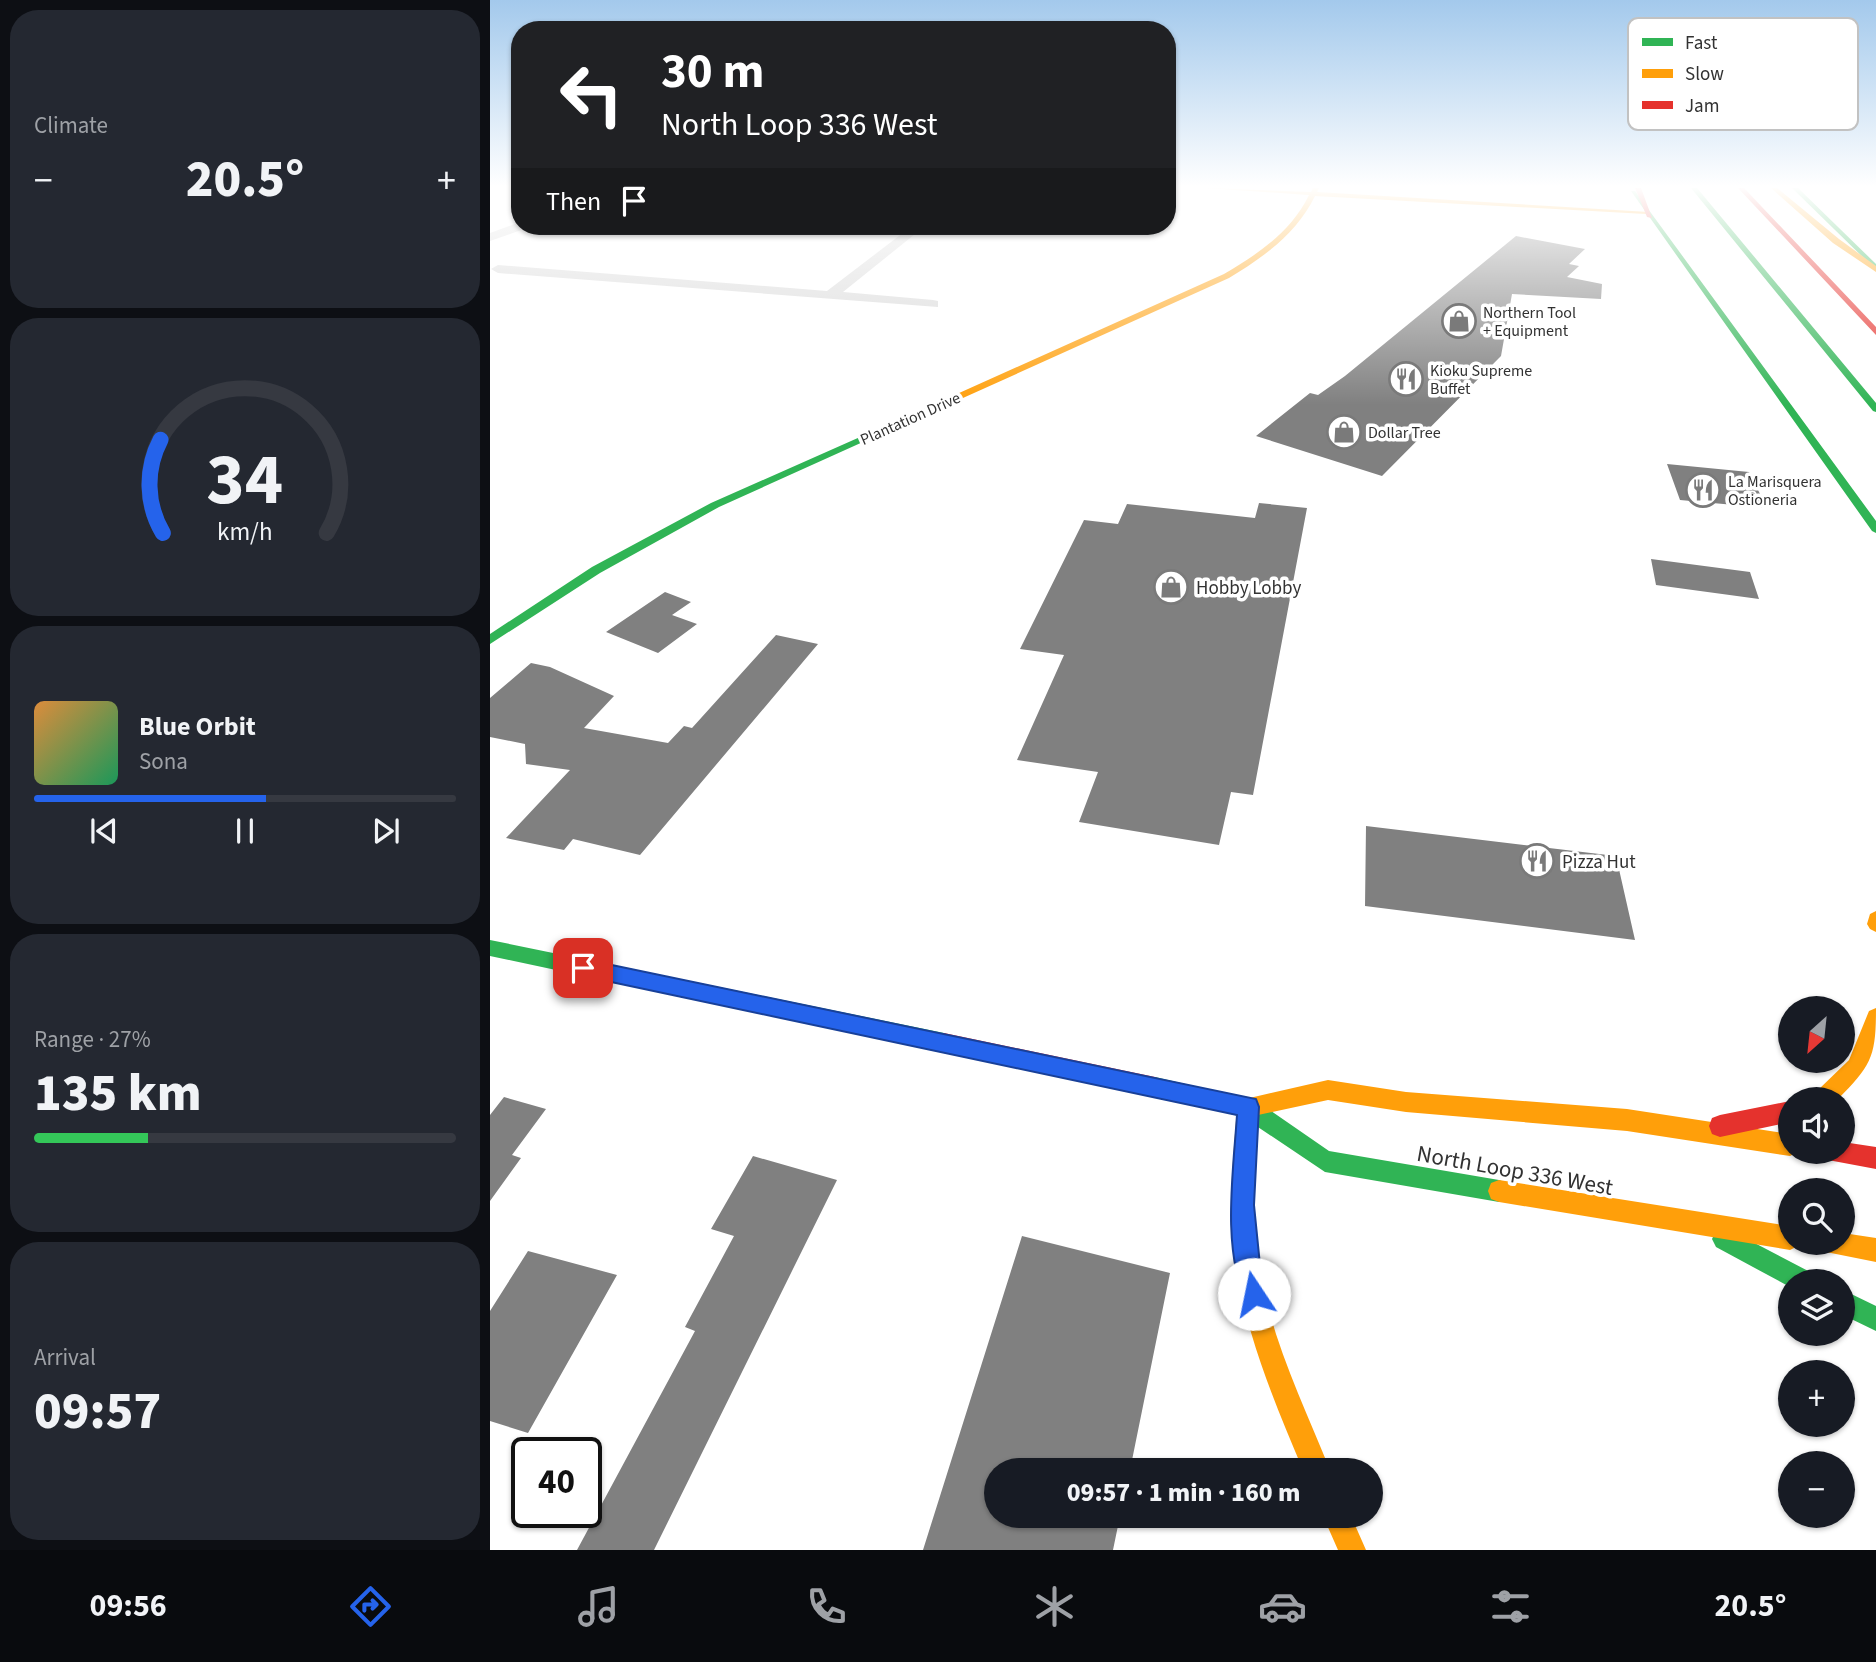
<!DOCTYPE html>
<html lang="en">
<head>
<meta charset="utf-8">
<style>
	body { margin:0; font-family:"Source Sans 3",sans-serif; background:#242831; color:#f1f3f6; height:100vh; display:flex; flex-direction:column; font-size:26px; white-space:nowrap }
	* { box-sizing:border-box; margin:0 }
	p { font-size:23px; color:#9ea1a6 }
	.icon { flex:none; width:38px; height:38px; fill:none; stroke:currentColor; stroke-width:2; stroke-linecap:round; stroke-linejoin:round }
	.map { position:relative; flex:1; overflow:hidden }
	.drawer { display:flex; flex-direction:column; gap:10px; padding:10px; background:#0d0f14; width:490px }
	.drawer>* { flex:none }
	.banner { position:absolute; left:21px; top:21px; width:665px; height:214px; border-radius:28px; box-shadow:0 2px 5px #0004; background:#202124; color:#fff; overflow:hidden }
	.needle { width:46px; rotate:207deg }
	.tools { position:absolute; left:1288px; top:996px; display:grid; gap:14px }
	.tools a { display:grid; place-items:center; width:77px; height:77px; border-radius:50%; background:#171b24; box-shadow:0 2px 5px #0004; font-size:35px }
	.speed { position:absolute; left:21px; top:1437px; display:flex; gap:14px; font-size:35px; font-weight:700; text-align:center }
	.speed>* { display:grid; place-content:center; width:91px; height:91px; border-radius:50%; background:#171b24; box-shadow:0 2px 5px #0004; line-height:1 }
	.speed .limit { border:4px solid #111; border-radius:10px; background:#fff; color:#111 }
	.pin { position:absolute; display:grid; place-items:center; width:60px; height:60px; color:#fff; margin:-30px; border-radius:14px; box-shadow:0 4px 10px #0006 }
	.me { position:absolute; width:77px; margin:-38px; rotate:349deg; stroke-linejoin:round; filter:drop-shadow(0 0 5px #0008) }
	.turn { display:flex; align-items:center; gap:24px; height:147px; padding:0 35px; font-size:32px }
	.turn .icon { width:91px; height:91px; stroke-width:2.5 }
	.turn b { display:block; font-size:49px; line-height:60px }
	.then { display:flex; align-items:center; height:66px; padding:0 35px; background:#0003; gap:14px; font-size:26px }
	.big { font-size:52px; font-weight:800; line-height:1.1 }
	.drawer .widget { flex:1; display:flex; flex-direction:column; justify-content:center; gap:10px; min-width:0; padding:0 24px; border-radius:28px; background:#242831 }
	.drawer .dial { align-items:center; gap:0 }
	.dial svg { height:182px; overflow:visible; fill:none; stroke:#363941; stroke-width:7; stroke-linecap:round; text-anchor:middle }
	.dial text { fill:#f1f3f6; stroke:none }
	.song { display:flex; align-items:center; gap:21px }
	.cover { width:84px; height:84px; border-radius:10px; background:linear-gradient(135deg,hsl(30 70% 55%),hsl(150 70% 35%)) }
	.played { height:7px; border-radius:4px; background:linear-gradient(90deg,#2563eb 55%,#363941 55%) }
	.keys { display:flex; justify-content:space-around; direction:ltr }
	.heat { display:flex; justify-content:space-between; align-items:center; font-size:38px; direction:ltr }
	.charge { height:10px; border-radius:5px; background:linear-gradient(90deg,#34c759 27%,#363941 0) }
	.trip { position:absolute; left:494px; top:1458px; width:399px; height:70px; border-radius:35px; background:#171b24; box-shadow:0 2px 5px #0004; font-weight:800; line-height:70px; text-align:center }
	.dock { display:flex; height:112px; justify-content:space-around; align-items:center; background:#090b0e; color:#9ea1a6 }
	.dock .icon { width:49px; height:49px }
	.dock .on { color:#2563eb }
	.dock b { font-size:32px; color:#f1f3f6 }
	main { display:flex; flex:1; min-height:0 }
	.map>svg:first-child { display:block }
	.building { fill:#808080 }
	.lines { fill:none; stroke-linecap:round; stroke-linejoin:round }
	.street { fill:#d6d6d6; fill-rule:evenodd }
	.fast { fill:#30b455; fill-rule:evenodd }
	.slow { fill:#ff9f0a; fill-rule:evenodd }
	.jam { fill:#e5322d; fill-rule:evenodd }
	.route { fill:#2563eb; stroke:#184099; stroke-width:2 }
	.labels { text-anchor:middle; stroke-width:7; stroke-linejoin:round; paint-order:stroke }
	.far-poi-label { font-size:16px; fill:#323232; stroke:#fff; text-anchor:start }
	.far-street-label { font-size:16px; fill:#323232; stroke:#fff }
	.poi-label { font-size:19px; fill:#323232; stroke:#fff; text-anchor:start }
	.near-street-label { font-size:23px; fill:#323232; stroke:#fff }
	.key { fill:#fff; stroke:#c2c2c2; stroke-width:2 }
	.key-label { font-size:19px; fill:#323232 }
</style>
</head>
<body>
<main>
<section class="drawer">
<div class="widget"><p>Climate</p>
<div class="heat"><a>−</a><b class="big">20.5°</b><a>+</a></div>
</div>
<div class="widget dial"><svg viewBox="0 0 100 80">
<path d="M14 69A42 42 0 1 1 86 69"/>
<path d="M14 69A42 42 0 0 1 13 28" stroke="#2563eb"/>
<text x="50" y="56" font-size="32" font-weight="700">34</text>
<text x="50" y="72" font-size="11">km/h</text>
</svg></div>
<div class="widget">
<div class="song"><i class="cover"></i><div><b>Blue Orbit</b><p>Sona</p></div></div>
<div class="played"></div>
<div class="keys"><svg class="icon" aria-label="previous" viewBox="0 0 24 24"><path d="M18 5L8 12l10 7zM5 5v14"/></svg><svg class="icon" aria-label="pause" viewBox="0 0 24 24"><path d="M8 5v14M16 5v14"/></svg><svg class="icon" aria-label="next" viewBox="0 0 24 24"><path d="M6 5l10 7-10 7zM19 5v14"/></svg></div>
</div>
<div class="widget"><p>Range · 27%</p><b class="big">135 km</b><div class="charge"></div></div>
<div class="widget"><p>Arrival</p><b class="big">09:57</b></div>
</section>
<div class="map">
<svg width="1386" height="1550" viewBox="0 0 1386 1550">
	<rect width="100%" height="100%" fill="#fff"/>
	<path class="building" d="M1026 236 1095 249 1079 264 1089 266 1077 277 1112 284 1111 299 1022 294 1011 356 892 476 766 436 820 393 828 395 855 376Z
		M1177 464 1259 472 1277 508 1190 500Z
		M769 503 817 508 763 795 741 792 729 845 589 822 608 772 527 760 574 655 530 649 594 520 628 524 637 504 765 518Z
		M1161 559 1260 572 1269 599 1166 585Z
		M175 592 201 602 182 615 207 624 168 653 116 632Z
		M286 635 328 644 150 855 83 839 74 850 16 838 80 770 36 764 35 744 0 737V698L41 663 60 667 124 696 94 728 178 743 194 726 202 728Z
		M876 826 1126 856 1145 940 875 906Z
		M14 1097 56 1109 22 1155 31 1158 0 1201V1115Z
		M263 1156 347 1180 164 1550H87L205 1331 195 1327 244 1236 221 1229Z
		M532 1236 680 1273 640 1470H506V1516H630L623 1550H433Z
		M38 1251 127 1275 38 1433 0 1421V1311Z"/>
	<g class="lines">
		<path class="street" d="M30 222V226H36L34 229 0 241V233Z
			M422 226H435L353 292 443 300 448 301V307L8 273 1 269 8 265 337 291Z"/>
		<path class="fast" d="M1201 188H1207L1386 403V412L1383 411Z
			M1302 188H1308L1386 264V270Z
			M1141 191H1145L1386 521V533L1382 531Z
			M458 398 466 400 229 507 110 573 0 644V634L102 567 221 503Z
			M0 940 454 1033 461 1036 464 1043 461 1050 454 1053 0 956Z
			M665 1077 765 1100 839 1151 1009 1180 1017 1183 1020 1191 1017 1199 1009 1202 835 1172 753 1117 658 1094 655 1087 658 1080Z
			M1234 1227 1322 1273 1326 1281H1300V1287L1226 1247 1222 1239 1226 1231Z
			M1353 1290 1386 1306V1331L1353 1315Z"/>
		<path class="slow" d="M716 188 821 192 823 188H829L827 192 1159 212 1156 214 825 196C807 233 774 257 739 278L464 402H458V398L734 274C768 254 801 232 819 195Z
			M1281 188H1287L1349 239 1386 266V272L1343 243Z
			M1386 911V932L1380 929 1377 924 1380 914Z
			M1386 1008C1386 1056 1382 1065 1348 1099H1323L1326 1092 1359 1060 1379 1011Z
			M838 1080 916 1092 1137 1109 1300 1134V1152H1308L1300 1156 1137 1131 916 1112 838 1100 768 1115C765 1165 762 1214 769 1264 780 1337 813 1403 840 1470H813C781 1394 749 1318 742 1235 739 1193 744 1150 747 1107L751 1100Z
			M1009 1180 1300 1226V1242H1310L1308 1246 1300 1250 1009 1202 1001 1199 998 1191 1001 1183Z
			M1353 1233 1386 1238V1262L1326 1250 1323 1242H1353Z
			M833 1516H861L876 1550H848Z"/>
		<path class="jam" d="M1145 188H1151L1162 218 1157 217Z
			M1248 188H1254L1386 327V335Z
			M454 1033 665 1077 672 1080 675 1087 672 1094 665 1097 454 1053 447 1050 444 1043 447 1036Z
			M1300 1101V1122L1230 1137 1222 1134 1219 1126 1222 1118 1230 1115Z
			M1353 1142 1386 1147V1169L1338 1160 1335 1152H1353Z"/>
	</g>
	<linearGradient id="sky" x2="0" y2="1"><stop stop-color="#a3c9ec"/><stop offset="0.46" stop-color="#fff"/><stop offset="1" stop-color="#fff" stop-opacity="0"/></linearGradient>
	<rect width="1386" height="405" fill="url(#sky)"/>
	<path class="route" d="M93 959 766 1099 769 1107 764 1205 771 1275 776 1294 773 1303 764 1306 756 1303C732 1246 743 1175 747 1115L93 976 86 974 84 968 86 962Z"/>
	<defs>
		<g id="shop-ring" transform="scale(1.75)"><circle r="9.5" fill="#fff" stroke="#7a7a7a" stroke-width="1.5"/><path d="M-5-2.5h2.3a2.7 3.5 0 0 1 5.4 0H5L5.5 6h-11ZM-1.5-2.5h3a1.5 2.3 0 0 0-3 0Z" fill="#7a7a7a"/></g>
		<g id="restaurant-ring" transform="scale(1.75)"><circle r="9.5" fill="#fff" stroke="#7a7a7a" stroke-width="1.5"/><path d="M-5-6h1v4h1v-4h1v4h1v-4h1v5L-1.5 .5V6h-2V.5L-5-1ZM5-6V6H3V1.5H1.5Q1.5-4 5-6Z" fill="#7a7a7a"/></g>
	</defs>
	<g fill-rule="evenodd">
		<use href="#shop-ring" x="969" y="321"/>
		<use href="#restaurant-ring" x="916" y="379"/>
		<use href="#shop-ring" x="854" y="432"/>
		<use href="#restaurant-ring" x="1213" y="490"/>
		<use href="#shop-ring" x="681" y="587"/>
		<use href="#restaurant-ring" x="1047" y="861"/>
	</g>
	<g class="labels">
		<g class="far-poi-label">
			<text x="993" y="318">Northern Tool<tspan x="993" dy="18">+ Equipment</tspan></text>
			<text x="940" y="376">Kioku Supreme<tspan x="940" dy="18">Buffet</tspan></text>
			<text x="878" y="438">Dollar Tree</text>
			<text x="1238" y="487">La Marisquera<tspan x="1238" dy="18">Ostioneria</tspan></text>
		</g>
		<g class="far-street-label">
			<text transform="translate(420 418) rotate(-24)" y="6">Plantation Drive</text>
		</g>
		<g class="poi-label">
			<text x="706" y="594">Hobby Lobby</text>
			<text x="1072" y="868">Pizza Hut</text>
		</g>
		<g class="near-street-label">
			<text transform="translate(1025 1170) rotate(10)" y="8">North Loop 336 West</text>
		</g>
	</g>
	<rect x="1138" y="18" width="230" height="112" rx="10" class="key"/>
	<rect x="1152" y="38" width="31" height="8" fill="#30b455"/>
	<rect x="1152" y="69" width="31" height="9" fill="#ff9f0a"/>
	<rect x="1152" y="101" width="31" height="8" fill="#e5322d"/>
	<g class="key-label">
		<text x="1195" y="49">Fast</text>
		<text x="1195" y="80">Slow</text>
		<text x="1195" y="112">Jam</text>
	</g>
</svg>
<div class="tools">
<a><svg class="needle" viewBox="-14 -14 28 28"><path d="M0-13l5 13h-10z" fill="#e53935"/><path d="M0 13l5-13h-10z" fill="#9ea1a6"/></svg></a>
<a><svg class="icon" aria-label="sound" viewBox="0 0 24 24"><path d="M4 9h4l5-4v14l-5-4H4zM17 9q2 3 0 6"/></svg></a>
<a><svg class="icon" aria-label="search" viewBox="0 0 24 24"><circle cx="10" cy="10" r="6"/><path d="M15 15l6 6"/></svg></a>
<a><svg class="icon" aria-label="layers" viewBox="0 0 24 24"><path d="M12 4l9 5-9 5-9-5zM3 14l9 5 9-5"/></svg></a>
<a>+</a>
<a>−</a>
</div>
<div class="speed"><div class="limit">40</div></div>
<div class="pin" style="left:93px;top:968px;background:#d93025"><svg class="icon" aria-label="arrive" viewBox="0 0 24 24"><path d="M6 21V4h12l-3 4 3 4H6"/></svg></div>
<svg class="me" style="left:764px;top:1294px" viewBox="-20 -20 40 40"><circle r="19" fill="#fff"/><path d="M0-13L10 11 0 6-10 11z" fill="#2563eb"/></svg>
<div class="trip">09:57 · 1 min · 160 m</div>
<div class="banner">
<div class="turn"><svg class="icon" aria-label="left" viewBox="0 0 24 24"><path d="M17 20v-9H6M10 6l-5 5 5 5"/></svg><div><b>30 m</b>North Loop 336 West</div></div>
<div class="then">Then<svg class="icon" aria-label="arrive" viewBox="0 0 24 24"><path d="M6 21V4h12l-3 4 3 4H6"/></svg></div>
</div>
</div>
</main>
<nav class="dock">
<b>09:56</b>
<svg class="icon on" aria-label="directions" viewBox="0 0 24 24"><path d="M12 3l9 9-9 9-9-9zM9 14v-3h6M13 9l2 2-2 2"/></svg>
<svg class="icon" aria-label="music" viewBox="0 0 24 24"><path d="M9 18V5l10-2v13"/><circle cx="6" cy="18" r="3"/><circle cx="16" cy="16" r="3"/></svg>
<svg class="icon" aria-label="phone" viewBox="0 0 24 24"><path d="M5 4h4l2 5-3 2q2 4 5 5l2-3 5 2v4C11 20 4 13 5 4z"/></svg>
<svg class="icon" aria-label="climate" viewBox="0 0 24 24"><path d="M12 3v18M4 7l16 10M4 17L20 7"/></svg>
<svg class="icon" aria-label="car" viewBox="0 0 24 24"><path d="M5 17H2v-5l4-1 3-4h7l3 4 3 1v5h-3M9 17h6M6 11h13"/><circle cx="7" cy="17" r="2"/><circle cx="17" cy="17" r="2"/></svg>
<svg class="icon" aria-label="filters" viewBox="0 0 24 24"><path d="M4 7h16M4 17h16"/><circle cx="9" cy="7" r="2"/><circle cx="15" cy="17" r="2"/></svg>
<b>20.5°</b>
</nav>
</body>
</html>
